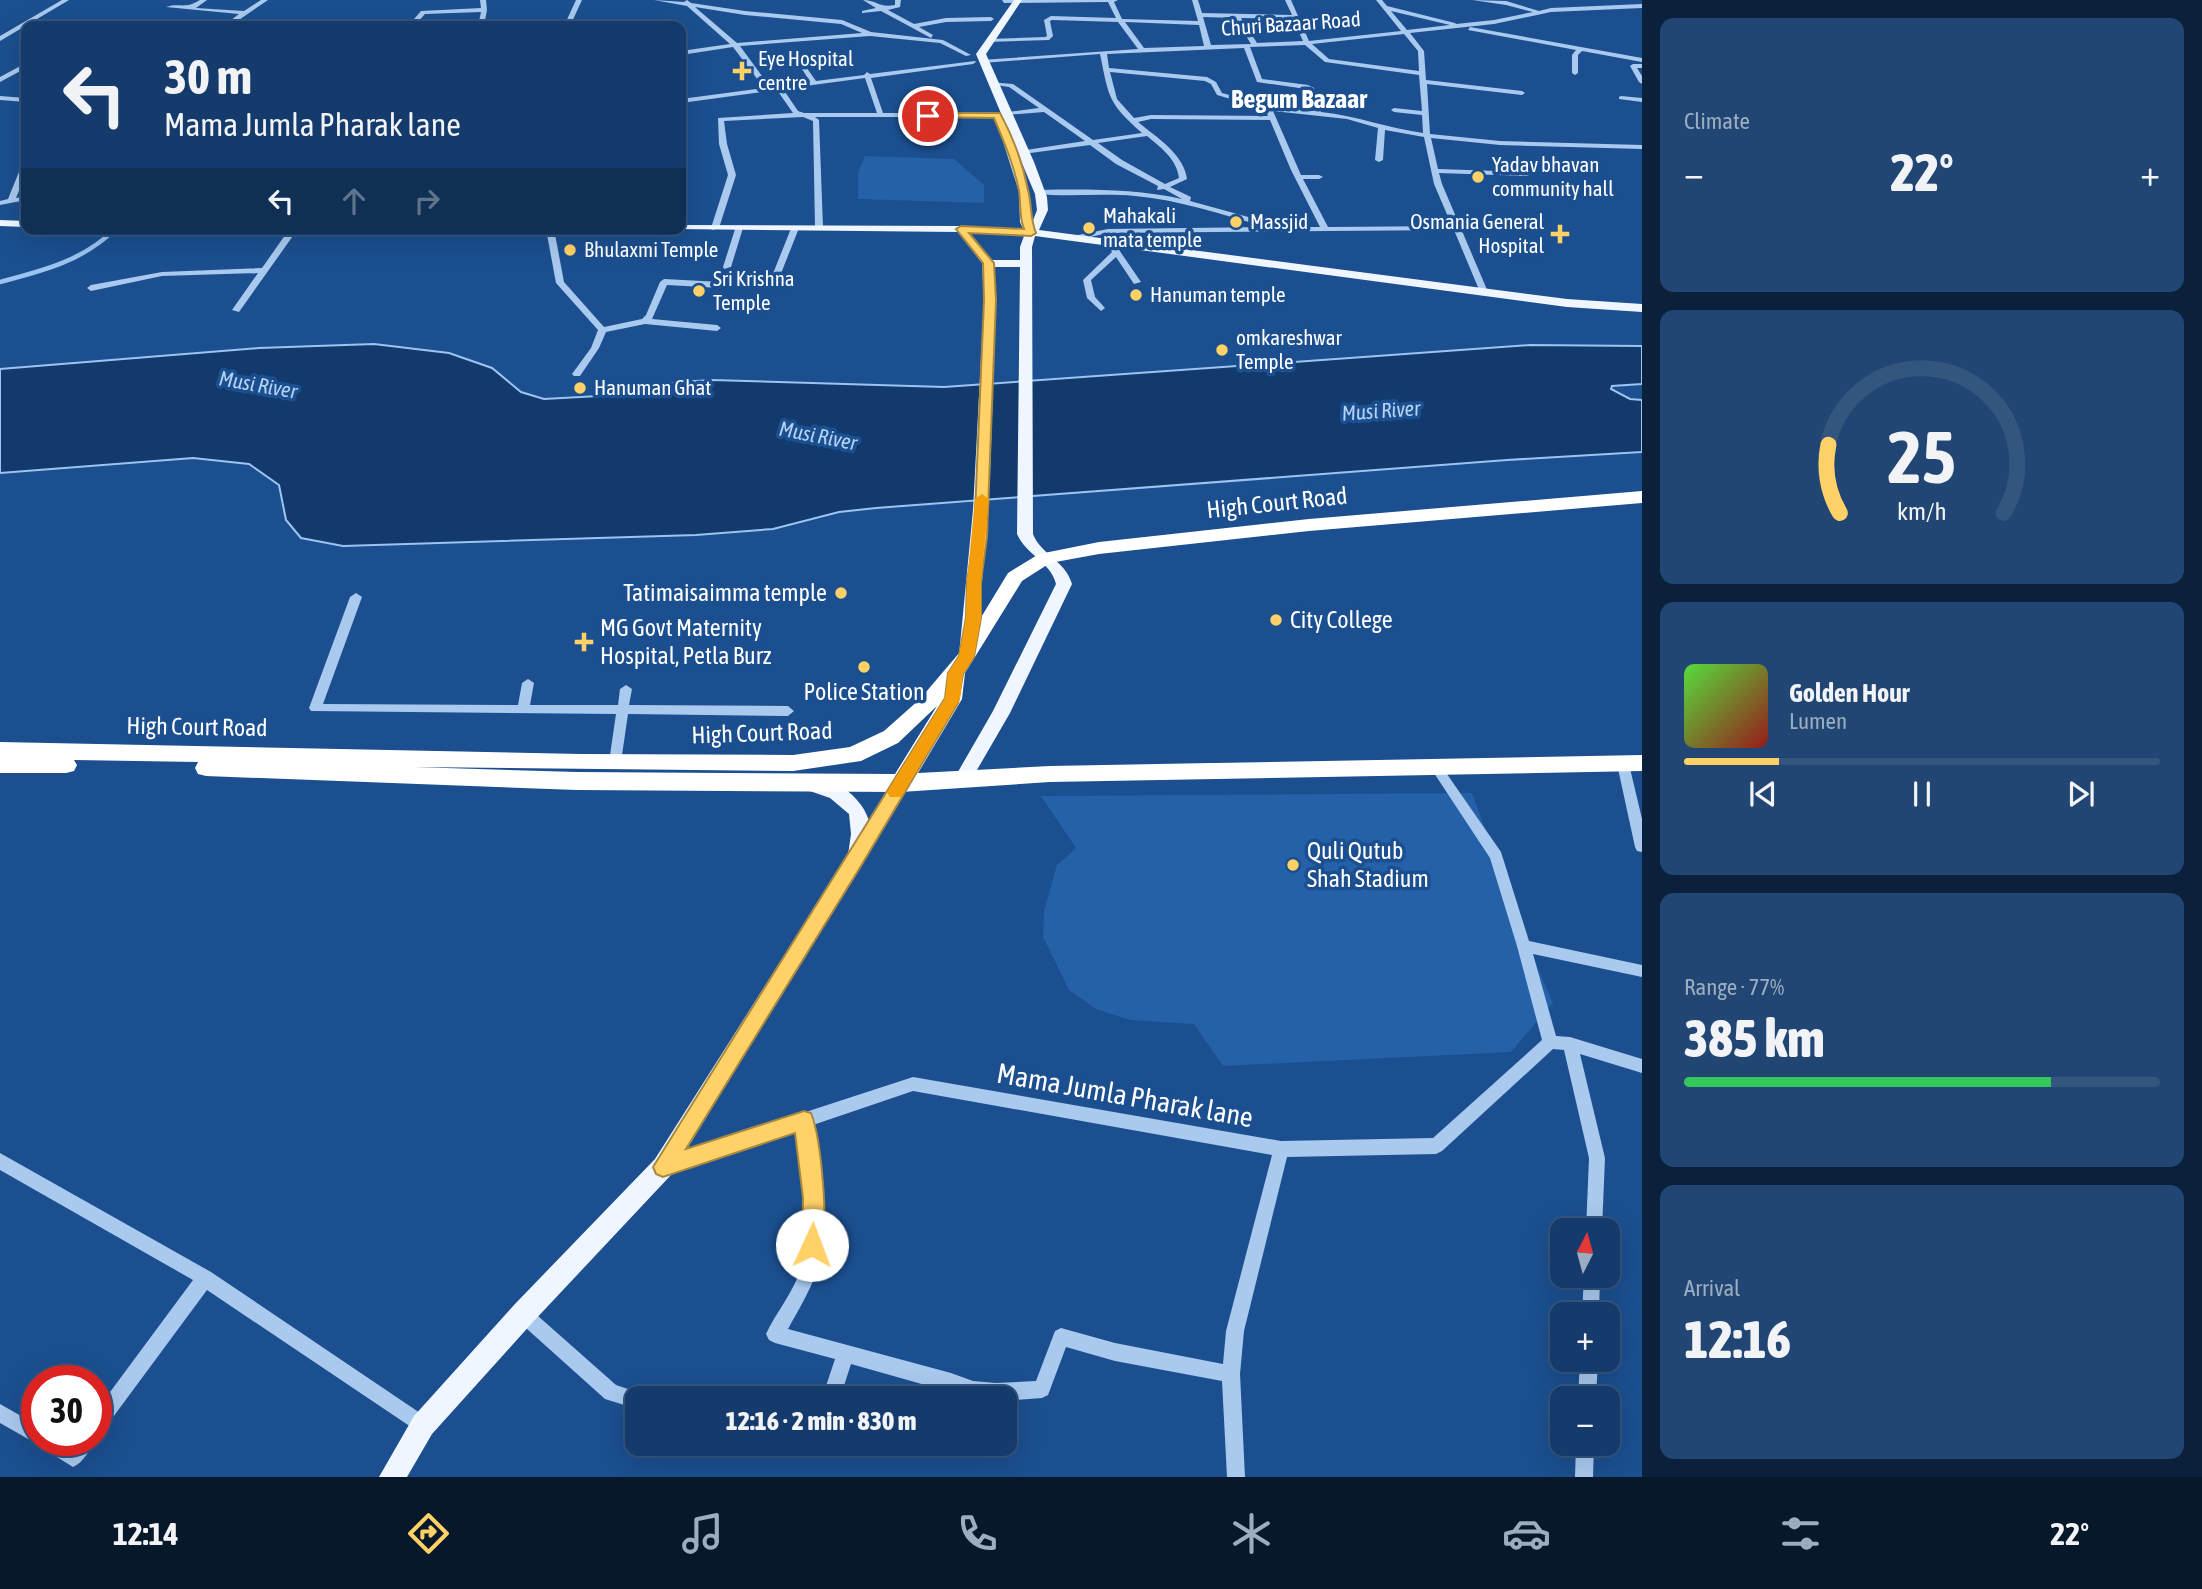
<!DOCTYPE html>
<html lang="en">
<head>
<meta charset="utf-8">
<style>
	body { margin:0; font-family:"Asap Condensed",sans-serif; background:#214673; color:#f1f3f6; height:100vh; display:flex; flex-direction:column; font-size:26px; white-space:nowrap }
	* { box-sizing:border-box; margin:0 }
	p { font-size:23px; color:#9dadc1 }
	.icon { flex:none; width:38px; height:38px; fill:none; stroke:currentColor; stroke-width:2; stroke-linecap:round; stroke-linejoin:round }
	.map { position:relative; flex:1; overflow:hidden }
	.sheet { display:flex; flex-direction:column; gap:18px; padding:18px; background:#0b203b; width:560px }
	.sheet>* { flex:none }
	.guide { position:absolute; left:21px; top:21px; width:665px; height:214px; border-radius:14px; box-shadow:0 7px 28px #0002,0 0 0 2px #33557e; background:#143b6b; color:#f1f3f6; overflow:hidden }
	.needle { width:46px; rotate:6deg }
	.fabs { position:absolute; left:1550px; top:1218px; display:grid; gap:14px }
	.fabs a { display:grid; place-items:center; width:70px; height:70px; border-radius:14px; background:#143b6b; box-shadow:0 7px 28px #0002,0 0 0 2px #33557e; font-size:35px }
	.speed { position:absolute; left:21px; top:1365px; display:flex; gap:14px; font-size:35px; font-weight:700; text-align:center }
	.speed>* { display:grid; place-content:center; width:91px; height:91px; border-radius:50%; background:#143b6b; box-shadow:0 7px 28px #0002,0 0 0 2px #33557e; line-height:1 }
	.speed .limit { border:10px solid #d22; background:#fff; color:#111 }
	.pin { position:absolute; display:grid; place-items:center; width:60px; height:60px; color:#fff; margin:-30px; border:4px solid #fff; border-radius:50%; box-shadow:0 2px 7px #0007 }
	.me { position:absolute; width:77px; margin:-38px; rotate:2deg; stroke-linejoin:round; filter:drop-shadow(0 0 5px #0008) }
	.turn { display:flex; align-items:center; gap:24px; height:147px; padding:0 28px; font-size:32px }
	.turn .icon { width:91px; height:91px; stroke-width:2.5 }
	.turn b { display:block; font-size:49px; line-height:60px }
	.lanes { display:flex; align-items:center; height:66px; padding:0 28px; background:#0003; justify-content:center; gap:35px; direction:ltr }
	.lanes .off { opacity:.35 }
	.big { font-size:52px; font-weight:800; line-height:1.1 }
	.sheet .tile { flex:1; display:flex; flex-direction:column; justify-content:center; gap:10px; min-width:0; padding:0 24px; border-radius:14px; background:#214673 }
	.sheet .dial { align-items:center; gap:0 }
	.dial svg { height:182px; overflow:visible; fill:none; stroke:#33557e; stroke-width:7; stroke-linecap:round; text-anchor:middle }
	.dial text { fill:#f1f3f6; stroke:none }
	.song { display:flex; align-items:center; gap:21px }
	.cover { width:84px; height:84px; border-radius:10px; background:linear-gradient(135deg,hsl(110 70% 55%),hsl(0 70% 35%)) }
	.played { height:7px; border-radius:4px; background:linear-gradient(90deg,#ffd166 20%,#33557e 20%) }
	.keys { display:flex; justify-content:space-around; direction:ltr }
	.heat { display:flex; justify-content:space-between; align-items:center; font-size:38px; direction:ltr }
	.charge { height:10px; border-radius:5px; background:linear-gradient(90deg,#34c759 77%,#33557e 0) }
	.trip { position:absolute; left:625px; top:1386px; width:392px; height:70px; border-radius:14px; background:#143b6b; box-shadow:0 7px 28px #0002,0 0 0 2px #33557e; font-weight:800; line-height:70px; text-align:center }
	.menu { display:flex; height:112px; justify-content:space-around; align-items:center; background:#08182b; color:#9dadc1 }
	.menu .icon { width:49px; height:49px }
	.menu .active { color:#ffd166 }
	.menu b { font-size:32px; color:#f1f3f6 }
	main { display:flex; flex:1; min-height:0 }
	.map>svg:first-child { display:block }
	.green { fill:#2461a8 }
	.water { fill:#123a6d; stroke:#9cc4f0; stroke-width:2 }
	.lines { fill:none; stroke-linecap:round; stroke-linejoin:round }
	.stream { stroke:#9cc4f0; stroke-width:4.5 }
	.minor { fill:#a9c9ee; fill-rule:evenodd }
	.major { fill:#f0f6ff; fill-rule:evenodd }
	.highway { fill:#fff; fill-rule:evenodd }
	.route { fill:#ffd166; stroke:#a68842; stroke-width:2 }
	.slow { fill:#f59e0b }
	.poi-dot { fill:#ffd166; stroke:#1b4f8f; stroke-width:2.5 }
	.labels { text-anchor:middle; stroke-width:7; stroke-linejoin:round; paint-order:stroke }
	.far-street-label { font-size:21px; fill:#fff; stroke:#1b4f8f }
	.far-poi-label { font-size:21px; fill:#fff; stroke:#1b4f8f; text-anchor:start }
	.far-water-label { font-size:21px; font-style:italic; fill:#b5d3f5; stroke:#1b4f8f }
	.street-label { font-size:24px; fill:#fff; stroke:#1b4f8f }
	.poi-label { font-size:24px; fill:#fff; stroke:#1b4f8f; text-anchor:start }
	.far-district-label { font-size:26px; font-weight:bold; fill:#fff; stroke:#1b4f8f }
	.near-street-label { font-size:28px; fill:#fff; stroke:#1b4f8f }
</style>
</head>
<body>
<main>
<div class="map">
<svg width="1642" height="1477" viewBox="0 0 1642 1477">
	<rect width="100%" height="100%" fill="#1b4f8f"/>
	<path class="green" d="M865 156 954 159 984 185V203L858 199V172Z
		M1472 793 1523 933 1553 1003 1511 1052 1223 1066 1194 1024 1130 1020 1096 1009 1069 990 1043 937 1044 911 1057 865 1076 848 1041 796Z"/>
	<path class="water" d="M374 344 449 353 492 368 521 392 544 399 617 395 677 382 713 380 944 387 1530 345 1642 346V384L1612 386 1611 389 1630 399 1642 400V452L1507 460 876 508 839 512 773 529 696 535 343 546 301 538 286 520 279 485 249 464 193 458 0 473V369L259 348Z"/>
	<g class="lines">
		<path class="stream" d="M0 282C42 271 83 261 115 229"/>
		<path class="minor" d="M62 0H69L0 41V36Z
			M200 0H207L196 8 244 11 261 0H268L230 26H223L239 14 166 7C180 2 184 10 200 0Z
			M480 0H486L487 10 484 26H478L481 12 425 14 414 26H408L421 11 481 8Z
			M576 0H582L570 26H564Z
			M654 0 684 2 687 0 691 3 745 11 842 20 871 32 943 40 971 55 966 56 940 43 870 36 740 46 770 87 777 84 780 86 810 82 796 59 799 57 816 81 864 75 867 72 870 74 975 61 976 62 973 64 871 78 883 113H997L1000 115 997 117H815L819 120 823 227 819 229 815 227 813 121 803 117 724 121 727 144 736 175 719 228 712 230 711 228 728 175 719 144 718 118 793 113 777 90 681 103V99L764 88 733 47 681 55V51L730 44 687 6ZM695 7 745 15 841 24 862 33 737 43ZM865 78 877 113H804L798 111 783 89Z
			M863 0C877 0 878 8 895 5V0H901L900 7 888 10 914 24 946 18 991 17 994 19 991 21 946 22 919 27 933 35 931 38 881 11 862 13V11L876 8Z
			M1002 0H1118L1114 2 1122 19 1198 21 1192 0H1198L1202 13 1292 15 1285 0H1291L1309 41 1401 31 1376 0H1382L1387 6 1455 23 1456 24 1494 20 1533 12 1506 5 1472 0 1506 1 1539 11 1551 8 1642 4V8L1551 12 1494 24 1410 33 1424 51 1426 80 1522 91 1525 93 1522 95 1427 84 1430 134 1500 141 1642 145V149L1500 145 1431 138 1438 169 1527 172 1531 174 1527 176 1439 173 1442 184 1488 292 1484 295 1480 292 1454 230 1108 233 1081 239 1077 237 1078 235 1108 229 1267 227C1223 215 1180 200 1135 196 1103 193 1069 197 1037 194L1036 192 1040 190C1088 189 1135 189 1182 199L1164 189 1157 190 1158 186 1116 164 1090 145 1023 154 1022 152 1026 150 1085 141 1044 112 1006 115 1005 114 1008 112 1039 108 1009 87 989 84V82L1013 84 1093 140 1142 133C1108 103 1109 98 1100 54L983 63 981 62V60L1138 49 1118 22 1052 20 1050 21 1053 36 1049 40 987 42 989 39 1045 37 1047 36 1044 20 1051 16 1116 18 1108 2 1004 3ZM1391 11 1450 25 1407 30ZM1203 17 1235 18 1251 44 1211 45ZM1241 18 1293 19 1303 41 1257 43ZM1125 22 1199 25 1204 46 1144 48ZM1404 34 1418 51 1419 71 1329 59 1312 44ZM1305 45 1325 62 1419 75 1422 111 1394 108 1391 110 1394 112 1422 115 1423 133C1388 128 1357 116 1321 112L1314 88 1308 85 1262 79 1250 47ZM1244 48 1257 82 1306 89 1309 90 1314 111 1269 106 1222 93 1216 82 1207 77 1109 68 1107 54ZM1110 72 1205 81 1211 84 1217 95 1265 109 1268 116 1151 115 1134 118 1117 99ZM1273 111 1347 119 1378 128 1375 160 1379 162 1383 160 1385 130 1424 137 1434 184 1452 226 1328 227 1303 179H1319L1323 177 1319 175H1301ZM1151 119 1270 120 1291 170 1320 227H1274V224L1190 201 1191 197 1170 187 1187 179C1184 154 1156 137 1138 122ZM1147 136C1160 147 1177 159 1179 178L1165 184 1122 160 1098 143Z
			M1470 27 1642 58V62L1582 51 1578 55V73L1575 75 1572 73V55L1576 50 1468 30Z
			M26 63V68L0 82V77Z
			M1633 64H1642V68H1637L1642 76V84L1639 82 1630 66Z
			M0 96 26 98V102L0 100Z
			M1621 96 1642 98V102L1619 99V97Z
			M23 162H26V173L16 198 26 196V200L0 205V201L8 199Z
			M736 226 743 228 731 267 724 269 723 267Z
			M792 226 799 228 780 276 773 278 772 276Z
			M546 229H554L564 282 604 327 642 319 646 315 660 282 664 279 721 282 725 285 721 288 667 285 652 319 717 325 721 328 717 331 645 324 606 332 599 348 580 376H574L572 374 591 348 598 330 556 283Z
			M288 231 295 233 239 312 232 310 258 273 162 276 91 291 87 288 91 285 162 272 262 268Z
			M1109 244H1115L1141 282 1134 284 1116 257 1091 280 1095 297 1105 308 1101 311 1087 298 1083 280 1112 252 1108 246Z
			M356 593 362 597 323 704 518 705 522 683 528 679 534 683 530 705H618L620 689 626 685 632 689 629 705 788 706 794 711 788 716 628 714 621 762 619 765H611L609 762 616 714 311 711 309 708 350 597Z
			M1623 759 1627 761 1629 764 1642 819V852L1637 851 1635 847 1617 764 1619 761Z
			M1436 762 1440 764 1501 852 1529 941 1642 965V977L1533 954 1556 1036 1570 1037 1642 1059V1073L1580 1054 1605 1158 1602 1230H1586L1589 1158 1564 1050 1553 1049 1442 1151 1436 1154 1287 1157 1244 1331 1240 1374 1245 1477H1227L1222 1381 1115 1361 1066 1347 1048 1395 1042 1398 1004 1401V1398H971L851 1364 840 1398H822L835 1359 775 1343 769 1340 766 1334C775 1314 790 1297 798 1276 815 1231 805 1176 798 1130L665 1174 659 1172 657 1166 659 1160 913 1077 1281 1141 1433 1138 1542 1040 1517 946 1490 858 1432 770 1430 767 1432 764ZM913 1091 1272 1155 1226 1331 1223 1364 1115 1343 1061 1328 1055 1331 1036 1381 996 1383 973 1381 951 1373 788 1329C800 1307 814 1285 820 1260 829 1216 820 1168 813 1125Z
			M0 1153 211 1272 429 1419 432 1425 429 1431 423 1434 417 1431 207 1290 102 1432 96 1435V1411L193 1280 0 1170Z
			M1584 1276H1600L1599 1314H1582Z
			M523 1305 529 1308 616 1385 643 1394 645 1398H637V1409L605 1399 517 1320 514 1314 517 1308Z
			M1580 1360H1598L1596 1398H1578Z
			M0 1404 37 1425V1440H62L70 1446 74 1440H94C90 1450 83 1463 73 1467L39 1446 37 1444 0 1423Z
			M730 1444H806L803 1450 797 1453 753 1458 733 1450Z
			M1576 1444H1594L1593 1477H1575Z"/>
		<path class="major" d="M1014 0H1022L986 54 1034 162 1047 197 1048 210 1039 230 1567 299 1642 304V312L1567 307 1035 236 1032 247 1033 534C1041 555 1065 560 1072 584L1010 713 970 782H958L955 777 993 711 1056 584C1051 562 1026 555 1017 534L1020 267H994L996 300 990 475 978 636 975 655 967 661 959 655 973 510 984 300 982 263 958 232 676 229H681V225L961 226 1023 229 1020 222 1019 192 1001 135 1006 132 1011 135 1029 192 1032 223 1037 210 1035 194 976 54ZM970 233 1024 236 1020 247V260H991Z
			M0 220 26 221V227L0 226Z
			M151 229H520L515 232 275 236 156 232Z
			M901 776 907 778 910 783 907 788 671 1175 532 1323 432 1434 407 1477H379L414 1416 514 1305 655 1159 848 855 851 834 849 814 830 798 807 790 804 785 807 780C831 772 863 798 869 821L895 778Z"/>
		<path class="highway" d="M1642 491V503L1309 531 1099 554 1050 563 1022 581 965 673 962 699 918 773 1050 766 1642 755V771L1050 782 901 792 577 790 206 776 198 774 195 768 198 762 74 760 77 765 74 771 66 773H0V742L581 754 793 755 850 747 884 731 920 699 960 652 1008 573 1039 554 1099 542 1309 519ZM937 706 895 774 577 772 414 767 793 771 861 761 898 743Z"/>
	</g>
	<path class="route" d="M928 113H1000C1013 137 1023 164 1028 190 1032 205 1030 219 1036 233L1031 236 969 233 994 263 996 300 987 537 981 582V618L974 657 963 674 958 703 861 866 686 1149 804 1111 811 1113C821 1138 830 1229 820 1253L812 1256 805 1253 802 1245 803 1198 795 1133 663 1177 656 1174 653 1167 945 698 948 673 959 656 966 618 967 582 974 537 984 300 983 263 956 229 961 226 1024 229C1019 217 1021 204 1019 191 1014 165 1004 142 994 118L924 117V114Z"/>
	<path class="slow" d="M982 494 989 499 981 582V618L974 657 963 674 960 699 901 797H890L887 792 945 698 948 673 959 656 966 618 967 582 975 499Z"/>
	<g class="poi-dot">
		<path d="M738.5 60.5h7v7h7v7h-7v7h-7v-7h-7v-7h7z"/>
		<circle cx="1478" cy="177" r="7"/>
		<circle cx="1236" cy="222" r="7"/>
		<circle cx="1089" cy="228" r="7"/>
		<path d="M1556.5 223.5h7v7h7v7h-7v7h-7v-7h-7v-7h7z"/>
		<circle cx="570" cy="250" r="7"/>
		<circle cx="699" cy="291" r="7"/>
		<circle cx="1136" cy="295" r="7"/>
		<circle cx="1222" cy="350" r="7"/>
		<circle cx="580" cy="388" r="7"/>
		<circle cx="841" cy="593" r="7"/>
		<circle cx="1276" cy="620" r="7"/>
		<path d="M580.5 631.5h7v7h7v7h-7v7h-7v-7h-7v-7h7z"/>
		<circle cx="864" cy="667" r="7"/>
		<circle cx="1293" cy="865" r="7"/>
	</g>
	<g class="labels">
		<g class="far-street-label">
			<text transform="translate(1291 24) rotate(-4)" y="7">Churi Bazaar Road</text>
		</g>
		<g class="far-poi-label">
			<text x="758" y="66">Eye Hospital<tspan x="758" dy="24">centre</tspan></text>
			<text x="1492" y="172">Yadav bhavan<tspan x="1492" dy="24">community hall</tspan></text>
			<text x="1103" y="223">Mahakali<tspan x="1103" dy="24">mata temple</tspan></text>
			<text x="1250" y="229">Massjid</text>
			<text x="1544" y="229" text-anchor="end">Osmania General<tspan x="1544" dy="24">Hospital</tspan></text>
			<text x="584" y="257">Bhulaxmi Temple</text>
			<text x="713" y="286">Sri Krishna<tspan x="713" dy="24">Temple</tspan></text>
			<text x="1150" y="302">Hanuman temple</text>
			<text x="1236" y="345">omkareshwar<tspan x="1236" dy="24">Temple</tspan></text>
			<text x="594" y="395">Hanuman Ghat</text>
		</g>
		<g class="far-water-label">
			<text transform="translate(258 385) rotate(10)" y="7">Musi River</text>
			<text transform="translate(1381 411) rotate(-4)" y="7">Musi River</text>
			<text transform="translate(818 436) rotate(11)" y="7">Musi River</text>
		</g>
		<g class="street-label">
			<text transform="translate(1277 503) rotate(-6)" y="8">High Court Road</text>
			<text transform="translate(197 727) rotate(1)" y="8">High Court Road</text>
			<text transform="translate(762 733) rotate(-2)" y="8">High Court Road</text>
		</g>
		<g class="poi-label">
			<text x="827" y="601" text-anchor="end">Tatimaisaimma temple</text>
			<text x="1290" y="628">City College</text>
			<text x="600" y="636">MG Govt Maternity<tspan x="600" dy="28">Hospital, Petla Burz</tspan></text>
			<text x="864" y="700" text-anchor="middle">Police Station</text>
			<text x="1307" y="859">Quli Qutub<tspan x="1307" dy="28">Shah Stadium</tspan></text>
		</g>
		<g class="far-district-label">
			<text x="1299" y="108">Begum Bazaar</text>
		</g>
		<g class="near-street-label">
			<text transform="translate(1125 1095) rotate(10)" y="10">Mama Jumla Pharak lane</text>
		</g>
	</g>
</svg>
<div class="fabs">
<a><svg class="needle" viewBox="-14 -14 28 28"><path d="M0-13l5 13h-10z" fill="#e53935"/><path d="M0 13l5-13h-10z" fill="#9dadc1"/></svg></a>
<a>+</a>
<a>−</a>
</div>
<div class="speed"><div class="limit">30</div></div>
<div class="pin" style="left:928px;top:116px;background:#d93025"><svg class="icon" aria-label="arrive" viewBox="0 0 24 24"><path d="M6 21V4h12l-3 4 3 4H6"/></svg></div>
<svg class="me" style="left:812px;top:1245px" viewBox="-20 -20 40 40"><circle r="19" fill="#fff"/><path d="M0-13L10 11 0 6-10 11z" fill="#ffd166"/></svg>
<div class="trip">12:16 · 2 min · 830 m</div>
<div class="guide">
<div class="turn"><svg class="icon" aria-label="left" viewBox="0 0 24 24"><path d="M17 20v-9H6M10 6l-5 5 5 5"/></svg><div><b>30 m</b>Mama Jumla Pharak lane</div></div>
<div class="lanes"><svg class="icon" aria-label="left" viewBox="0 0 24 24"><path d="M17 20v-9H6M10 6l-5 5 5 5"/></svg><svg class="icon off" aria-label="ahead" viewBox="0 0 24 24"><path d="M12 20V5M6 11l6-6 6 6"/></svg><svg class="icon off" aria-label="right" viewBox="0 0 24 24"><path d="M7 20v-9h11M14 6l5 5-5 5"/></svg></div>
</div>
</div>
<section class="sheet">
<div class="tile"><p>Climate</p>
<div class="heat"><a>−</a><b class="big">22°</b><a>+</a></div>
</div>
<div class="tile dial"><svg viewBox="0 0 100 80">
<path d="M14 69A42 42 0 1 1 86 69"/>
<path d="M14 69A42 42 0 0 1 9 39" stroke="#ffd166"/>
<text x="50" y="56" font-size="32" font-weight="700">25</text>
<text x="50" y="72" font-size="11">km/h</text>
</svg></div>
<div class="tile">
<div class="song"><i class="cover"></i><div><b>Golden Hour</b><p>Lumen</p></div></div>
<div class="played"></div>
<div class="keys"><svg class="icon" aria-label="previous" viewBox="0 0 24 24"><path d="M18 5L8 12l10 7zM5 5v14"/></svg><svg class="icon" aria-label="pause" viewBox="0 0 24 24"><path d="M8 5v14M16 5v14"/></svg><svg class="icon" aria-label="next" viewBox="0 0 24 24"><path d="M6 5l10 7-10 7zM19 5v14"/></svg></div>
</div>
<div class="tile"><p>Range · 77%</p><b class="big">385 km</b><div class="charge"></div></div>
<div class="tile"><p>Arrival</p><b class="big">12:16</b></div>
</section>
</main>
<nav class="menu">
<b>12:14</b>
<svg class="icon active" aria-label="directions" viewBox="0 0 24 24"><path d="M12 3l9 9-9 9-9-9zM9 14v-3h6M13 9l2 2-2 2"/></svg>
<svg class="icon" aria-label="music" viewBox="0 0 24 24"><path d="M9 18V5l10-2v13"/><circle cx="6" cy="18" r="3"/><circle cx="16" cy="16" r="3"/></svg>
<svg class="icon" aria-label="phone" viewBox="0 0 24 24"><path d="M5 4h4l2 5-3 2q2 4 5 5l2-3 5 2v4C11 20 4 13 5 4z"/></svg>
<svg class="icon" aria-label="climate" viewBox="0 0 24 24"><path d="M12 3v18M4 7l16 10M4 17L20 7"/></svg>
<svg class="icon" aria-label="car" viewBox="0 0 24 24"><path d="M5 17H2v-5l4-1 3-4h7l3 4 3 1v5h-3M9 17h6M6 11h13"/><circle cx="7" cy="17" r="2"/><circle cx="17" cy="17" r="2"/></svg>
<svg class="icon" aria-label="filters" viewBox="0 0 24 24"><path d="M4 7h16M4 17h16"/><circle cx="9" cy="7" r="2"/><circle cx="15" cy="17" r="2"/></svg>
<b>22°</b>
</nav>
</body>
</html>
